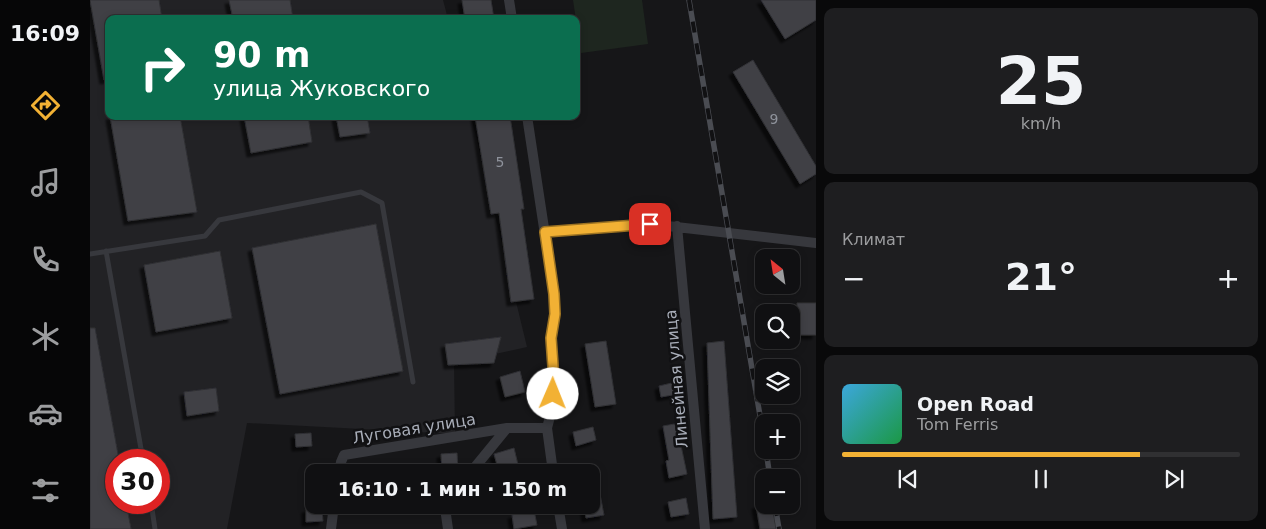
<!DOCTYPE html>
<html lang="ru">
<head>
<meta charset="utf-8">
<style>
	body { margin:0; font-family:"DejaVu Sans",sans-serif; background:#1e1e20; color:#f1f3f6; height:100vh; display:flex; flex-direction:column; font-size:19px; white-space:nowrap }
	* { box-sizing:border-box; margin:0 }
	p { font-size:16px; color:#9c9d9f }
	.icon { flex:none; width:28px; height:28px; fill:none; stroke:currentColor; stroke-width:2; stroke-linecap:round; stroke-linejoin:round }
	.map { position:relative; flex:1; overflow:hidden }
	.drawer { display:flex; flex-direction:column; gap:8px; padding:8px; background:#09090a; width:450px }
	.drawer>* { flex:none }
	.top-card { position:absolute; left:15px; top:15px; width:475px; height:105px; border-radius:10px; box-shadow:0 2px 8px #0003,0 0 0 1px #303032; background:#0b6e4f; color:#fff; overflow:hidden }
	.needle { width:32px; rotate:330deg }
	.buttons { position:absolute; left:665px; top:249px; display:grid; gap:10px }
	.buttons a { display:grid; place-items:center; width:45px; height:45px; border-radius:10px; background:#101012; box-shadow:0 2px 8px #0003,0 0 0 1px #303032; font-size:25px }
	.speed { position:absolute; left:15px; top:449px; display:flex; gap:10px; font-size:25px; font-weight:700; text-align:center }
	.speed>* { display:grid; place-content:center; width:65px; height:65px; border-radius:50%; background:#101012; box-shadow:0 2px 8px #0003,0 0 0 1px #303032; line-height:1 }
	.speed .limit { border:8px solid #d22; background:#fff; color:#111 }
	.pin { position:absolute; display:grid; place-items:center; width:42px; height:42px; color:#fff; margin:-21px; border-radius:10px; box-shadow:0 2px 8px #0006 }
	.me { position:absolute; width:55px; margin:-28px; rotate:1deg; stroke-linejoin:round; filter:drop-shadow(0 0 4px #0008) }
	.turn { display:flex; align-items:center; gap:18px; height:105px; padding:0 25px; font-size:22px }
	.turn .icon { width:65px; height:65px; stroke-width:2.5 }
	.turn b { display:block; font-size:35px; line-height:42px }
	.big { font-size:38px; font-weight:700; line-height:1.1 }
	.drawer .widget { flex:1; display:flex; flex-direction:column; justify-content:center; gap:8px; min-width:0; padding:0 18px; border-radius:10px; background:#1e1e20 }
	.drawer .dial { align-items:center; gap:0 }
	.dial b { font-size:65px; line-height:1 }
	.song { display:flex; align-items:center; gap:15px }
	.cover { width:60px; height:60px; border-radius:8px; background:linear-gradient(135deg,hsl(200 70% 55%),hsl(140 70% 35%)) }
	.played { height:5px; border-radius:2px; background:linear-gradient(90deg,#f2b134 75%,#303032 75%) }
	.keys { display:flex; justify-content:space-around; direction:ltr }
	.heat { display:flex; justify-content:space-between; align-items:center; font-size:28px; direction:ltr }
	.trip { position:absolute; left:215px; top:464px; width:295px; height:50px; border-radius:10px; background:#101012; box-shadow:0 2px 8px #0003,0 0 0 1px #303032; font-weight:700; line-height:50px; text-align:center }
	main { display:flex; flex:1; min-height:0 }
	.tabs { display:flex; flex-direction:column; width:90px; justify-content:space-around; align-items:center; background:#060607; color:#9c9d9f }
	.tabs .icon { width:35px; height:35px }
	.tabs .current { color:#f2b134 }
	.tabs b { font-size:22px; color:#f1f3f6 }
	.map>svg:first-child { display:block }
	.built { fill:#222225; fill-rule:evenodd }
	.green { fill:#1e261f }
	.building { fill:#404145; stroke:#303034; filter:url(#shadow) }
	.lines { fill:none; stroke-linecap:round; stroke-linejoin:round }
	.lane { stroke:#37383d; stroke-width:5 }
	.street { stroke:#37383d; stroke-width:10 }
	.rail-casing { stroke:#4a4c52; stroke-width:5.5 }
	.rail { stroke:#111113; stroke-width:4; stroke-dasharray:11; stroke-linecap:butt }
	.route-casing { stroke:#9d7322; stroke-width:12 }
	.route { stroke:#f2b134; stroke-width:9 }
	.labels { text-anchor:middle; stroke-width:5; stroke-linejoin:round; paint-order:stroke }
	.number-label { font-size:14px; fill:#8e929b }
	.street-label { font-size:16px; fill:#a8adb8; stroke:#111113 }
</style>
</head>
<body>
<main>
<nav class="tabs">
<b>16:09</b>
<svg class="icon current" aria-label="directions" viewBox="0 0 24 24"><path d="M12 3l9 9-9 9-9-9zM9 14v-3h6M13 9l2 2-2 2"/></svg>
<svg class="icon" aria-label="music" viewBox="0 0 24 24"><path d="M9 18V5l10-2v13"/><circle cx="6" cy="18" r="3"/><circle cx="16" cy="16" r="3"/></svg>
<svg class="icon" aria-label="phone" viewBox="0 0 24 24"><path d="M5 4h4l2 5-3 2q2 4 5 5l2-3 5 2v4C11 20 4 13 5 4z"/></svg>
<svg class="icon" aria-label="climate" viewBox="0 0 24 24"><path d="M12 3v18M4 7l16 10M4 17L20 7"/></svg>
<svg class="icon" aria-label="car" viewBox="0 0 24 24"><path d="M5 17H2v-5l4-1 3-4h7l3 4 3 1v5h-3M9 17h6M6 11h13"/><circle cx="7" cy="17" r="2"/><circle cx="17" cy="17" r="2"/></svg>
<svg class="icon" aria-label="filters" viewBox="0 0 24 24"><path d="M4 7h16M4 17h16"/><circle cx="9" cy="7" r="2"/><circle cx="15" cy="17" r="2"/></svg>
</nav>
<div class="map">
<svg width="726" height="529" viewBox="0 0 726 529">
	<defs>
		<filter id="shadow"><feDropShadow dx="-4" dy="4" stdDeviation="1" flood-color="#0009"/></filter>
	</defs>
	<rect width="100%" height="100%" fill="#161618"/>
	<path class="built" d="M0 0H353L358 19H19V116H381L437 347 364 363 365 434 157 423 137 529H0ZM26 460H69V502H26Z"/>
	<path class="green" d="M483 0H552L558 44 491 53Z"/>
	<path class="building" d="M0 0H69L72 19H19V79L14 80Z
		M139 0H200L203 19H143Z
		M372 0H401L404 19H375Z
		M671 0H726V20L695 39Z
		M663 60 726 166V174L710 184 643 72Z
		M20 116H90L107 212 38 221Z
		M154 116H218L222 142 161 153Z
		M246 116H277L280 133 250 137Z
		M385 116H420L434 209H431L444 299 421 302 409 213 401 214Z
		M286 224 313 371 190 394 162 248Z
		M130 251 142 318 66 332 54 265Z
		M707 303H726V335H707Z
		M0 328H5L29 460H26V502H36L41 529H0Z
		M411 337 404 363 358 365 355 344Z
		M516 341 526 404 505 407 495 344Z
		M634 341 647 517 623 519 617 343Z
		M430 371 435 392 415 397 410 377Z
		M586 382 588 394 571 397 569 386Z
		M126 388 129 411 97 416 94 392Z
		M590 423 594 440 590 441 597 474 579 478 576 461 579 460 573 426Z
		M503 427 506 440 486 446 483 432Z
		M221 433 222 446 206 447 205 434Z
		M424 448 429 469 409 472 404 454Z
		M367 453 368 472H352L351 454Z
		M510 494 514 515 496 518 494 505H501V496Z
		M596 498 599 514 581 517 578 502Z
		M666 505H682L686 529H670Z
		M232 508 233 521 216 522V509Z
		M444 510 447 525 424 529 422 515Z"/>
	<g class="lines">
		<path class="lane" d="M16 251 53 460
			M0 254 115 236 129 220 271 192 292 203 323 382
			M61 502 65 529"/>
		<path class="street" d="M419 0 422 19
			M437 116 464 294 465 314 461 338 464 380 462 409 457 428 463 472
			M587 226 615 529
			M455 232 560 224 726 243
			M249 472 251 462 254 455 417 428
			M381 472 417 428H457
			M468 505 472 529
			M241 529 244 505
			M358 529 356 515 358 505"/>
		<g class="rail-casing">
			<path id="rail" d="M599 0 674 439
				M676 450 680 478
				M685 505 689 529"/>
		</g>
		<use href="#rail" class="rail"/>
	</g>
	<g class="lines">
		<g class="route-casing">
			<path id="route" d="M463 394 464 380 461 338 465 314 464 294 455 232 560 224"/>
		</g>
		<use href="#route" class="route"/>
	</g>
	<g class="labels">
		<g class="number-label">
			<text x="684" y="124">9</text>
			<text x="410" y="167">5</text>
		</g>
		<g class="street-label">
			<text transform="translate(586 379) rotate(-95)" y="6">Линейная улица</text>
			<text transform="translate(324 428) rotate(-9)" y="6">Луговая улица</text>
		</g>
	</g>
</svg>
<div class="buttons">
<a><svg class="needle" viewBox="-14 -14 28 28"><path d="M0-13l5 13h-10z" fill="#e53935"/><path d="M0 13l5-13h-10z" fill="#9c9d9f"/></svg></a>
<a><svg class="icon" aria-label="search" viewBox="0 0 24 24"><circle cx="10" cy="10" r="6"/><path d="M15 15l6 6"/></svg></a>
<a><svg class="icon" aria-label="layers" viewBox="0 0 24 24"><path d="M12 4l9 5-9 5-9-5zM3 14l9 5 9-5"/></svg></a>
<a>+</a>
<a>−</a>
</div>
<div class="speed"><div class="limit">30</div></div>
<div class="pin" style="left:560px;top:224px;background:#d93025"><svg class="icon" aria-label="arrive" viewBox="0 0 24 24"><path d="M6 21V4h12l-3 4 3 4H6"/></svg></div>
<svg class="me" style="left:463px;top:394px" viewBox="-20 -20 40 40"><circle r="19" fill="#fff"/><path d="M0-13L10 11 0 6-10 11z" fill="#f2b134"/></svg>
<div class="trip">16:10 · 1 мин · 150 m</div>
<div class="top-card">
<div class="turn"><svg class="icon" aria-label="right" viewBox="0 0 24 24"><path d="M7 20v-9h11M14 6l5 5-5 5"/></svg><div><b>90 m</b>улица Жуковского</div></div>
</div>
</div>
<section class="drawer">
<div class="widget dial"><b>25</b><p>km/h</p></div>
<div class="widget"><p>Климат</p>
<div class="heat"><a>−</a><b class="big">21°</b><a>+</a></div>
</div>
<div class="widget">
<div class="song"><i class="cover"></i><div><b>Open Road</b><p>Tom Ferris</p></div></div>
<div class="played"></div>
<div class="keys"><svg class="icon" aria-label="previous" viewBox="0 0 24 24"><path d="M18 5L8 12l10 7zM5 5v14"/></svg><svg class="icon" aria-label="pause" viewBox="0 0 24 24"><path d="M8 5v14M16 5v14"/></svg><svg class="icon" aria-label="next" viewBox="0 0 24 24"><path d="M6 5l10 7-10 7zM19 5v14"/></svg></div>
</div>
</section>
</main>
</body>
</html>
